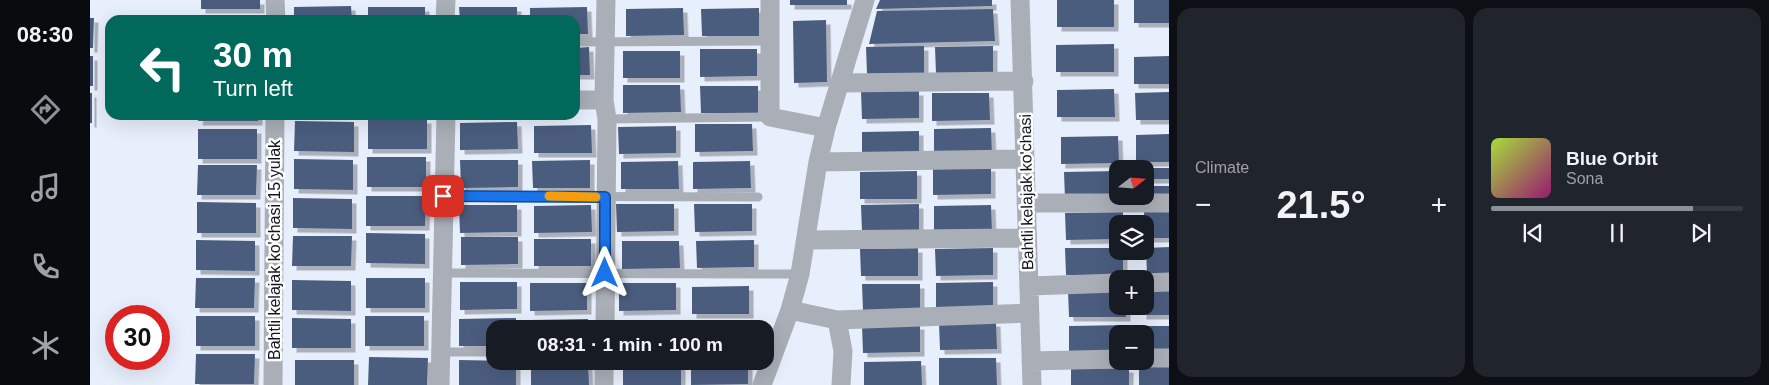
<!DOCTYPE html>
<html lang="en">
<head>
<meta charset="utf-8">
<style>
	body { margin:0; font-family:Arial,sans-serif; background:#20242c; color:#f1f3f6; height:100vh; display:flex; flex-direction:column; font-size:19px; white-space:nowrap }
	* { box-sizing:border-box; margin:0 }
	p { font-size:16px; color:#9ea1a6 }
	.icon { flex:none; width:28px; height:28px; fill:none; stroke:currentColor; stroke-width:2; stroke-linecap:round; stroke-linejoin:round }
	.map { position:relative; flex:1; overflow:hidden }
	.side { display:flex; flex-direction:column; gap:8px; padding:8px; background:#0d0f14; width:600px }
	.side>* { flex:none }
	.guide { position:absolute; left:15px; top:15px; width:475px; height:105px; border-radius:15px; box-shadow:0 5px 20px #0002; background:#00695c; color:#fff; overflow:hidden }
	.needle { width:32px; rotate:73deg }
	.fabs { position:absolute; left:1019px; top:160px; display:grid; gap:10px }
	.fabs a { display:grid; place-items:center; width:45px; height:45px; border-radius:10px; background:#171b24; box-shadow:0 5px 20px #0002; font-size:25px }
	.speed { position:absolute; left:15px; top:305px; display:flex; gap:10px; font-size:25px; font-weight:700; text-align:center }
	.speed>* { display:grid; place-content:center; width:65px; height:65px; border-radius:50%; background:#171b24; box-shadow:0 5px 20px #0002; line-height:1 }
	.speed .limit { border:8px solid #d22; background:#fff; color:#111 }
	.pin { position:absolute; display:grid; place-items:center; width:42px; height:42px; color:#fff; margin:-21px; border-radius:10px; box-shadow:0 2px 8px #0006 }
	.me { position:absolute; width:55px; margin:-28px; rotate:0deg; stroke-linejoin:round; filter:drop-shadow(0 0 4px #0008) }
	.turn { display:flex; align-items:center; gap:18px; height:105px; padding:0 25px; font-size:22px }
	.turn .icon { width:65px; height:65px; stroke-width:2.5 }
	.turn b { display:block; font-size:35px; line-height:42px }
	.big { font-size:38px; font-weight:700; line-height:1.1 }
	.side .widget { flex:1; display:flex; flex-direction:column; justify-content:center; gap:8px; min-width:0; padding:0 18px; border-radius:15px; background:#20242c }
	.song { display:flex; align-items:center; gap:15px }
	.cover { width:60px; height:60px; border-radius:8px; background:linear-gradient(135deg,hsl(80 70% 55%),hsl(320 70% 35%)) }
	.played { height:5px; border-radius:2px; background:linear-gradient(90deg,#8c9099 80%,#363941 80%) }
	.keys { display:flex; justify-content:space-around; direction:ltr }
	.heat { display:flex; justify-content:space-between; align-items:center; font-size:28px; direction:ltr }
	.side .tiles { flex:1; display:grid; gap:8px; grid-template-columns:repeat(2,1fr) }
	.trip { position:absolute; left:396px; top:320px; width:288px; height:50px; border-radius:15px; background:#171b24; box-shadow:0 5px 20px #0002; font-weight:700; line-height:50px; text-align:center }
	main { display:flex; flex:1; min-height:0 }
	.tabs { display:flex; flex-direction:column; width:90px; justify-content:space-around; align-items:center; background:#090b0e; color:#9ea1a6 }
	.tabs .icon { width:35px; height:35px }
	.tabs .on { color:#8c9099 }
	.tabs b { font-size:22px; color:#f1f3f6 }
	.map>svg:first-child { display:block }
	.building { fill:#4b5d7f; filter:url(#shadow) }
	.lines { fill:none; stroke-linecap:round; stroke-linejoin:round }
	.lane { stroke:#a9aeb7; stroke-width:9 }
	.street { stroke:#a9aeb7; stroke-width:19 }
	.route-casing { stroke:#114b97; stroke-width:12 }
	.route { stroke:#1a73e8; stroke-width:9 }
	.slow { stroke:#f59e0b; stroke-width:9 }
	.labels { text-anchor:middle; stroke-width:5; stroke-linejoin:round; paint-order:stroke }
	.street-label { font-size:16px; fill:#11151c; stroke:#fcfcfc }
</style>
</head>
<body>
<main>
<nav class="tabs">
<b>08:30</b>
<svg class="icon on" aria-label="directions" viewBox="0 0 24 24"><path d="M12 3l9 9-9 9-9-9zM9 14v-3h6M13 9l2 2-2 2"/></svg>
<svg class="icon" aria-label="music" viewBox="0 0 24 24"><path d="M9 18V5l10-2v13"/><circle cx="6" cy="18" r="3"/><circle cx="16" cy="16" r="3"/></svg>
<svg class="icon" aria-label="phone" viewBox="0 0 24 24"><path d="M5 4h4l2 5-3 2q2 4 5 5l2-3 5 2v4C11 20 4 13 5 4z"/></svg>
<svg class="icon" aria-label="climate" viewBox="0 0 24 24"><path d="M12 3v18M4 7l16 10M4 17L20 7"/></svg>
</nav>
<div class="map">
<svg width="1079" height="385" viewBox="0 0 1079 385">
	<defs>
		<filter id="shadow"><feDropShadow dx="4.5" dy="4.5" stdDeviation="0" flood-color="#0004"/></filter>
	</defs>
	<rect width="100%" height="100%" fill="#e8effc"/>
	<path class="building" d="M111 0H170V9H111Z
		M700 0H757V5H700Z
		M790 0H902V6L786 9Z
		M967 0H1024V27H967Z
		M1044 0H1079V23H1044Z
		M261 6 262 20H204V7Z
		M278 7H335V20H278Z
		M369 7H427V20H370Z
		M497 7 498 34H485V20H440V8Z
		M593 8 594 35 536 36V9Z
		M669 8V36H612L611 9Z
		M903 9 905 41 779 44 787 11Z
		M110 16H169V20H110Z
		M0 18H4L3 48H0Z
		M736 20 737 82 704 83 703 21Z
		M1024 44V72H966V45Z
		M834 46V74H777L776 47Z
		M903 46V74H846L845 47Z
		M499 47 500 75H485V48Z
		M610 49H667V76L610 77Z
		M533 51H590V78H533Z
		M0 56H3V86H0Z
		M1079 56V84H1044V57Z
		M533 85H590L591 112 533 113Z
		M610 86H668V113H611Z
		M1024 89 1025 117H967V90Z
		M771 91H829V118L772 119Z
		M1079 92V120H1046L1045 93Z
		M0 93H2V123H0Z
		M842 93H899L900 120 842 121Z
		M109 115H168V121H108Z
		M278 119H337V149H278Z
		M205 121 264 122V152L204 151Z
		M427 122 428 149 370 150V123Z
		M605 124H662L663 151 605 152Z
		M501 125 502 153H444V126Z
		M586 126V153L529 154 528 127Z
		M901 128 902 155 844 156V129Z
		M108 129H167V159H108Z
		M829 131V158L772 159V132Z
		M1079 134V162H1046V135Z
		M1028 136 1029 163 971 164V137Z
		M277 157H336V187H277Z
		M204 159 263 160V190L204 189Z
		M370 160H428V187L371 188Z
		M500 160V188H443L442 161Z
		M588 161 589 189H531V162Z
		M660 161 661 188 603 189V162Z
		M108 165H167L166 195H107Z
		M901 167V194L843 195V168Z
		M1055 168H1079V179H1055Z
		M827 171V199H770V172Z
		M1028 171V196L975 199 974 172Z
		M1055 186H1079V197H1055Z
		M276 196H336L335 226H276Z
		M203 198 262 199V229L203 228Z
		M107 202 166 203V233H107Z
		M526 204H584V231L527 232Z
		M604 204H662V231L605 232Z
		M829 204V232H772L771 205Z
		M369 205H427V232L370 233Z
		M501 205 502 232 444 233V206Z
		M901 205 902 232 844 233V206Z
		M1079 210V238H1055L1054 211Z
		M1033 212V224H1028V239L976 240 975 213Z
		M276 233 335 234V264L276 263Z
		M203 236H262L261 266H202Z
		M371 237H428V264L371 265Z
		M444 239H501V266H444Z
		M106 240 165 241V271L106 270Z
		M664 240V267L607 268 606 241Z
		M532 241H589L590 268 532 269Z
		M1079 247V275H1057L1056 248Z
		M828 248V276H771L770 249Z
		M903 248V275L846 276 845 249Z
		M975 248H1028V251H1033V275H976Z
		M106 278H165L164 308H105Z
		M276 278H335V308H276Z
		M202 280 261 281V311L202 310Z
		M370 282H427V309L370 310Z
		M903 282V310H846V283Z
		M440 283H497V310L440 311Z
		M529 283H586V310L529 311Z
		M772 284H830V311H773Z
		M659 286V314H602V287Z
		M1055 288H1079V315H1052V306H1055Z
		M1028 289V306H1036V317H979L978 290Z
		M106 316H165V346H106Z
		M275 316H334V346H275Z
		M202 318 261 319V348H202Z
		M426 318V329H405V346H369V319Z
		M498 319V329H441V320Z
		M906 322 907 349 850 350 849 323Z
		M531 324H588V329H531Z
		M658 324 659 329H601V325Z
		M830 325V352L773 353 772 326Z
		M1037 325V334H1028V352L979 353V326Z
		M1050 326H1079V353H1055V334H1050Z
		M106 354H165L164 384H105Z
		M279 357 338 358 337 385H278Z
		M849 358H906L907 385H849Z
		M205 360H264V385H205Z
		M369 360 426 361V385H369Z
		M533 361H591V385H533Z
		M601 361H658V384L601 385Z
		M831 361 832 385H774V362Z
		M441 362H498L499 385H441Z
		M1049 366H1079V385H1049Z
		M1039 368V385H981V369Z"/>
	<g class="lines">
		<path class="lane" d="M485 42 681 41
			M517 119 680 117
			M353 196 668 197
			M352 273 710 274
			M351 352H405"/>
		<path class="street" d="M185 0 186 20
			M680 0V117L736 128
			M930 0 942 385
			M355 20 356 0
			M751 83 934 81
			M485 100H514
			M728 162 935 159
			M936 203H1079
			M717 240 936 238
			M1055 283 1079 282
			M939 286 1028 283
			M700 310 747 320 753 351 751 385
			M747 320 940 313
			M515 329 517 119 514 100 516 0
			M1055 358H1079
			M514 361V385
			M941 361 1028 359
			M183 385 185 115
			M350 385 356 115
			M672 385 700 310 710 274 728 162 736 128 775 0"/>
	</g>
	<g class="lines">
		<g class="route-casing">
			<path id="route" d="M353 196 515 197V273"/>
		</g>
		<use href="#route" class="route"/>
		<path class="slow" d="M459 196 506 197"/>
	</g>
	<g class="labels">
		<g class="street-label">
			<text transform="translate(936 192) rotate(-91)" y="6">Bahtli kelajak ko'chasi</text>
			<text transform="translate(184 250) rotate(-90)" y="6">Bahtli kelajak ko'chasi 15 yulak</text>
		</g>
	</g>
</svg>
<div class="fabs">
<a><svg class="needle" viewBox="-14 -14 28 28"><path d="M0-13l5 13h-10z" fill="#e53935"/><path d="M0 13l5-13h-10z" fill="#9ea1a6"/></svg></a>
<a><svg class="icon" aria-label="layers" viewBox="0 0 24 24"><path d="M12 4l9 5-9 5-9-5zM3 14l9 5 9-5"/></svg></a>
<a>+</a>
<a>−</a>
</div>
<div class="speed"><div class="limit">30</div></div>
<div class="pin" style="left:353px;top:196px;background:#d93025"><svg class="icon" aria-label="arrive" viewBox="0 0 24 24"><path d="M6 21V4h12l-3 4 3 4H6"/></svg></div>
<svg class="me" style="left:515px;top:273px" viewBox="-20 -20 40 40"><path d="M0-17L14 15 0 8-14 15z" fill="#1a73e8" stroke="#fff" stroke-width="4"/></svg>
<div class="trip">08:31 · 1 min · 100 m</div>
<div class="guide">
<div class="turn"><svg class="icon" aria-label="left" viewBox="0 0 24 24"><path d="M17 20v-9H6M10 6l-5 5 5 5"/></svg><div><b>30 m</b>Turn left</div></div>
</div>
</div>
<section class="side">
<div class="tiles">
<div class="widget"><p>Climate</p>
<div class="heat"><a>−</a><b class="big">21.5°</b><a>+</a></div>
</div>
<div class="widget">
<div class="song"><i class="cover"></i><div><b>Blue Orbit</b><p>Sona</p></div></div>
<div class="played"></div>
<div class="keys"><svg class="icon" aria-label="previous" viewBox="0 0 24 24"><path d="M18 5L8 12l10 7zM5 5v14"/></svg><svg class="icon" aria-label="pause" viewBox="0 0 24 24"><path d="M8 5v14M16 5v14"/></svg><svg class="icon" aria-label="next" viewBox="0 0 24 24"><path d="M6 5l10 7-10 7zM19 5v14"/></svg></div>
</div>
</div>
</section>
</main>
</body>
</html>
